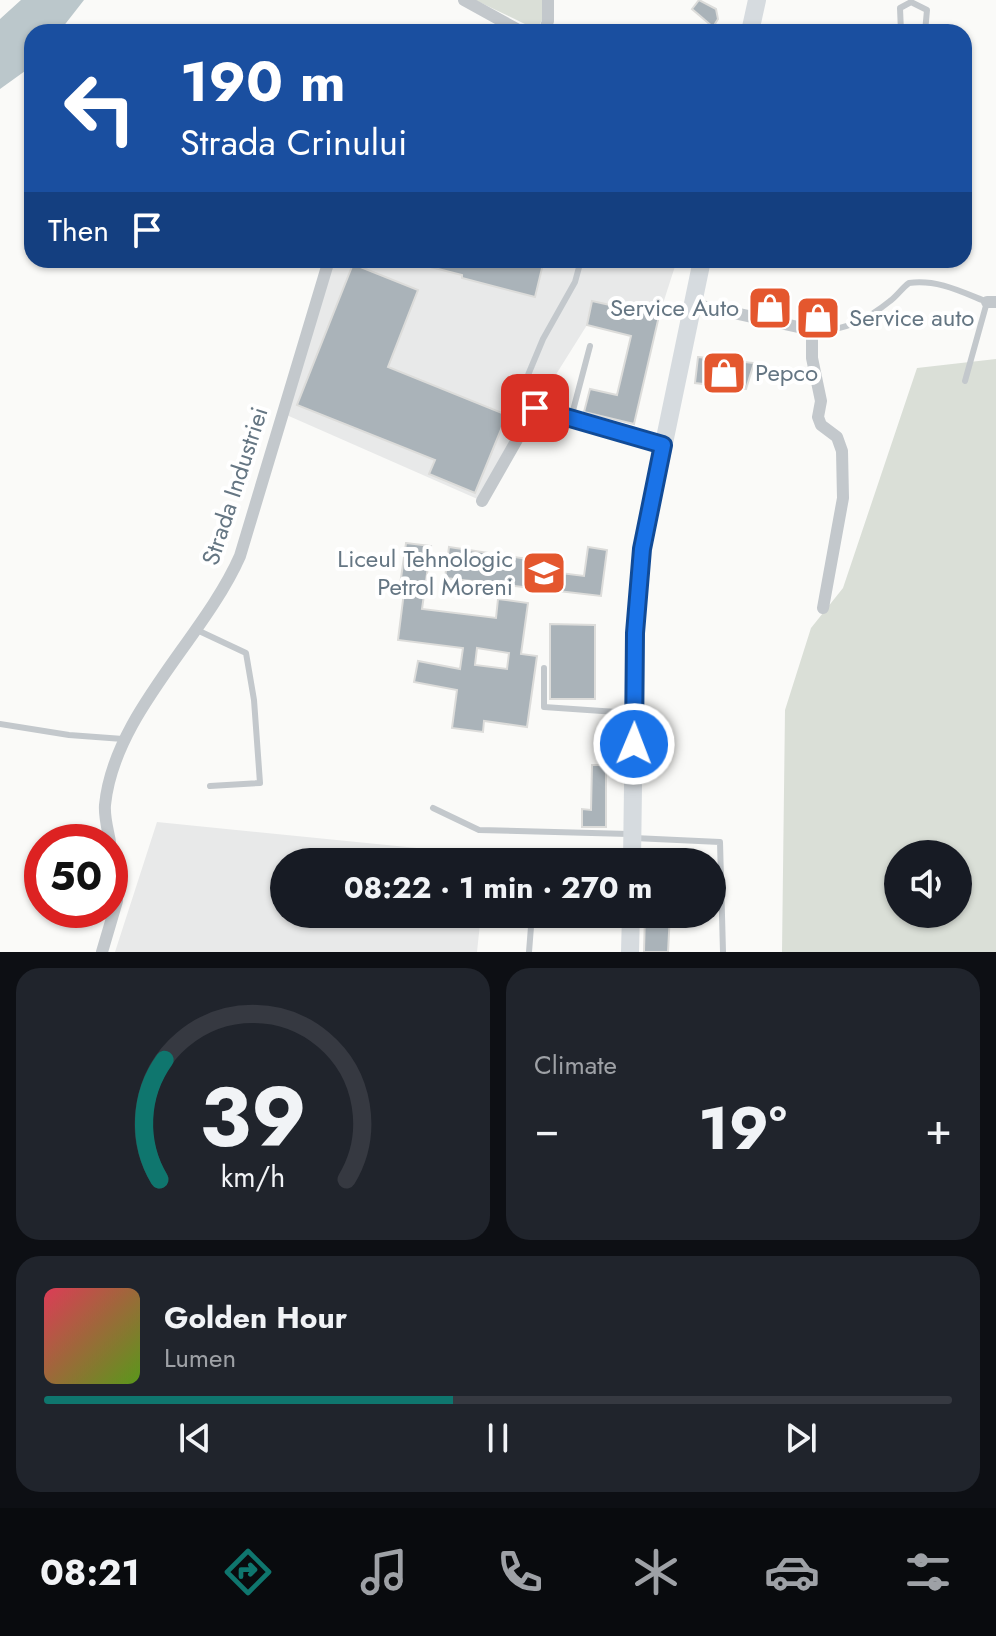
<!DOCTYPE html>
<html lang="en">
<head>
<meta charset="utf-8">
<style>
	body { margin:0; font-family:Jost,sans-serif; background:#20242c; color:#f1f3f6; height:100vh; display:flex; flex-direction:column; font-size:30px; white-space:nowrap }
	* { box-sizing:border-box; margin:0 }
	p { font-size:26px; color:#9ea1a6 }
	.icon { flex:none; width:44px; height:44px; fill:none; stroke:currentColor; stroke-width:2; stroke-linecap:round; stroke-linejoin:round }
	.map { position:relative; height:952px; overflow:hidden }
	.details { display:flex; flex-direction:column; gap:16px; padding:16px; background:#0d0f14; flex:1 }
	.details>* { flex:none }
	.banner { position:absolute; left:24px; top:24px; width:948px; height:244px; border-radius:24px; box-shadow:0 2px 6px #0004; background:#1a4fa0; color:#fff; overflow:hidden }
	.buttons { position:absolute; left:884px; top:840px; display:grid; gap:16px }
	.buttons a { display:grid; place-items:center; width:88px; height:88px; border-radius:50%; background:#171b24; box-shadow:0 2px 6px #0004; font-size:40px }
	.speed { position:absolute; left:24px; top:824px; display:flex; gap:16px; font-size:40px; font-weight:700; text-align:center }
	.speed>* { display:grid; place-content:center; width:104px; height:104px; border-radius:50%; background:#171b24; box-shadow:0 2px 6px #0004; line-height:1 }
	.speed .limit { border:12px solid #d22; background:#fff; color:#111 }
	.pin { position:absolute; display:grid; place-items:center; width:68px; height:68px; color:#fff; margin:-34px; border-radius:16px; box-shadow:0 4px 12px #0006 }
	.me { position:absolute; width:88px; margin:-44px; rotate:1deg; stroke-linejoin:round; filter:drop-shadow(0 0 6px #0008) }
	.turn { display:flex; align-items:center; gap:28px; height:168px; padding:0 24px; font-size:36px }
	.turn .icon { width:104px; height:104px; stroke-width:2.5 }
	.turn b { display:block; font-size:56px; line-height:68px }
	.then { display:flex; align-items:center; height:76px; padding:0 24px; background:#0003; gap:16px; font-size:30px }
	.big { font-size:60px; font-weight:700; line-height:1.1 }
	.details .tile { flex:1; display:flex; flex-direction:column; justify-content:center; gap:12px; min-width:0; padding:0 28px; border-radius:24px; background:#20242c }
	.details .dial { align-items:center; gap:0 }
	.dial svg { height:208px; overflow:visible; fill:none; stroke:#363941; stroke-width:7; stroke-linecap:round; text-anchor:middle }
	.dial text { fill:#f1f3f6; stroke:none }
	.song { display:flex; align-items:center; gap:24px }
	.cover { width:96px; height:96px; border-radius:12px; background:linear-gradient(135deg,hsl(350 70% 55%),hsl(90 70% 35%)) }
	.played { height:8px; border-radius:4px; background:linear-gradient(90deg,#0f766e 45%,#363941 45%) }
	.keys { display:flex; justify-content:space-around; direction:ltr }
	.heat { display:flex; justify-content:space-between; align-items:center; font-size:44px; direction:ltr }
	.details .tiles { flex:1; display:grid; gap:16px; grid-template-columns:1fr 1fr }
	.tile:last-child { grid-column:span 2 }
	.trip { position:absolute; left:270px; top:848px; width:456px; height:80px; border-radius:40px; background:#171b24; box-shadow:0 2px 6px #0004; font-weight:700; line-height:80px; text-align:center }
	.tabs { display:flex; height:128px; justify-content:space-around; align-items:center; background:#090b0e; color:#9ea1a6 }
	.tabs .icon { width:56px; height:56px }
	.tabs .active { color:#0f766e }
	.tabs b { font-size:36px; color:#f1f3f6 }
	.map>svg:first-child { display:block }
	.built { fill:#e8e9e9 }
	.green { fill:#dadfd7; fill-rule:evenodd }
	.water { fill:#bbc7cb }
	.building { fill:#aab3b9; stroke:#dcdcda; stroke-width:2; fill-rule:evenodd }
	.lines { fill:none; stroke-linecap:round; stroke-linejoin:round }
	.lane { stroke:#c3c8cc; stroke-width:6 }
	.street { stroke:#c3c8cc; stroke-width:12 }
	.secondary { stroke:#d6dbdf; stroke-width:18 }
	.route-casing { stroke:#114b97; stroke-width:20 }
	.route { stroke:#1a73e8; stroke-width:14 }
	.labels { text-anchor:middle; stroke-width:8; stroke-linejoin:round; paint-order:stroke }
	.poi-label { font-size:24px; fill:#657683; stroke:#fff; text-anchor:end }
	.street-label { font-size:24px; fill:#657683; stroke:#fff }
</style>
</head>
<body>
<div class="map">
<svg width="996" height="952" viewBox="0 0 996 952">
	<rect width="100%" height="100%" fill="#fafaf8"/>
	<path class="built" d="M329 260H677L659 316 592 301 587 325 535 408 482 501 282 413Z
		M157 822 487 855 486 862H284V914H481L477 952H115Z"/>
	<path class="green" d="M475 0H543L544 16 540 24 527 25Z
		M996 359V952H782L785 710 811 628 843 588 917 368ZM898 854H958V914H898Z"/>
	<path class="water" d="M21 0H84L59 32H32V66L0 89V19Z"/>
	<path class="building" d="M699 0 716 9 718 19 713 27 692 9Z
		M416 260H544L535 297 462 278V275L415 263Z
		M353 264 418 290 388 367 507 415 475 493 429 474 435 460 297 405Z
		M592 301 659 316 634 424 584 412 590 389 617 395 631 336 587 325Z
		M698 357 754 363 746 389 695 383Z
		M406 543 431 546 422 609 496 618 498 599 528 603 521 654 537 656 527 727 484 721 483 732 452 728 457 690 414 682 418 661 460 669 463 648 398 640 404 592H399ZM477 648 509 653 507 669 475 665Z
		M449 547 528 559 527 569 584 576 588 547 607 550 601 596 445 578Z
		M550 624 595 625V699H550Z
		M592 765H606V827H582V809L591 810Z
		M645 914H670L668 952H644Z"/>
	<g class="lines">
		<path class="lane" d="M901 32 900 8 911 2 927 10 925 32
			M812 330C841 333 868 319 890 301 897 296 902 288 909 283 937 279 962 292 987 302L965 381
			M535 408 518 399 543 339 575 282 581 260
			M571 418 590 346
			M197 630 246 653 254 700 260 783 210 786
			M544 668V707L631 713
			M0 724 69 735 123 739
			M433 808 479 830 629 834
			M634 838 720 842 723 952
			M534 862 547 856 629 861
			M529 952 532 914"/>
		<path class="street" d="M464 0 522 32
			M544 32 548 21V0
			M987 302H996
			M693 304 812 330V358L821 401 818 417 821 425 837 437 842 451 843 498 823 608
			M482 501 535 408 663 445
			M110 842C108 830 104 817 105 805 114 714 204 638 240 556L329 260
			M102 952 117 901 110 844"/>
		<path class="secondary" d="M750 32 757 0
			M632 862 635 633 642 549 702 260
			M630 952 631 914"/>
	</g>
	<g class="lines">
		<g class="route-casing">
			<path id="route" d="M535 408 663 445 642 549 635 633 634 744"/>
		</g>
		<use href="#route" class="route"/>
	</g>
	<defs>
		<g id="shop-square" transform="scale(2.3)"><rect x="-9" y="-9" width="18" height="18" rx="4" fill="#e4572e" stroke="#fff"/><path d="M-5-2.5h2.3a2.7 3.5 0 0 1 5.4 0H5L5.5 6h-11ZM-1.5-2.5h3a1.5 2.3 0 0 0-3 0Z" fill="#fff"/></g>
		<g id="school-square" transform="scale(2.3)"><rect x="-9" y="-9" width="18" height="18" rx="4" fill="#e4572e" stroke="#fff"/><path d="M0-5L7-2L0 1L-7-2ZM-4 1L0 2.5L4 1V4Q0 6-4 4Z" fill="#fff"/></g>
	</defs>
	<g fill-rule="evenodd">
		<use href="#shop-square" x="770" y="308"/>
		<use href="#shop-square" x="818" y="318"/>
		<use href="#shop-square" x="724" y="373"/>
		<use href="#school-square" x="544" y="573"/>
	</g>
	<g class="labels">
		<g class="poi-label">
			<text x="739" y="316">Service Auto</text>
			<text x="849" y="326" text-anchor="start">Service auto</text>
			<text x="755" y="381" text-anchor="start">Pepco</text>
			<text x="513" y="567">Liceul Tehnologic<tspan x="513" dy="28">Petrol Moreni</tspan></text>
		</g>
		<g class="street-label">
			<text transform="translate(235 486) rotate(-72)" y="8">Strada Industriei</text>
		</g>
	</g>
</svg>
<div class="buttons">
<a><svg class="icon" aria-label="sound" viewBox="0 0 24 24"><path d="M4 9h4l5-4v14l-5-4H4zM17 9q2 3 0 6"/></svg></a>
</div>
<div class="speed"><div class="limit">50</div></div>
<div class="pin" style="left:535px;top:408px;background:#d93025"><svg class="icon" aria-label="arrive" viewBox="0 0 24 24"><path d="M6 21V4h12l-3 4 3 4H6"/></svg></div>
<svg class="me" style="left:634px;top:744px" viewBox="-20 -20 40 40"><circle r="17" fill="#1a73e8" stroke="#fff" stroke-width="3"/><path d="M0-11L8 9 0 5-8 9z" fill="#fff"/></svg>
<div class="trip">08:22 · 1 min · 270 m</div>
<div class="banner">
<div class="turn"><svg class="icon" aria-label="left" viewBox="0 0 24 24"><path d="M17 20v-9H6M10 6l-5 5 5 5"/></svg><div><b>190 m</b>Strada Crinului</div></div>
<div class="then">Then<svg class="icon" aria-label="arrive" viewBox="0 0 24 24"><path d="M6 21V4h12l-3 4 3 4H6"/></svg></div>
</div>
</div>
<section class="details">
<div class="tiles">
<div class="tile dial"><svg viewBox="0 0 100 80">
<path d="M14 69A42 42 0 1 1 86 69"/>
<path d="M14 69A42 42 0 0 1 16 23" stroke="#0f766e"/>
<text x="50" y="56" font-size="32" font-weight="700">39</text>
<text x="50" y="72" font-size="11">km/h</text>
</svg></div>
<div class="tile"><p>Climate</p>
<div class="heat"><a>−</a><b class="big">19°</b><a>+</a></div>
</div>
<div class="tile">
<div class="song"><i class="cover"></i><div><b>Golden Hour</b><p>Lumen</p></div></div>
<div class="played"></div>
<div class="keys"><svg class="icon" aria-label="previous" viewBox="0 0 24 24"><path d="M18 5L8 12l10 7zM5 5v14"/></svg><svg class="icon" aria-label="pause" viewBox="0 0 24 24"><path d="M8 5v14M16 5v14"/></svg><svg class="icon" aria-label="next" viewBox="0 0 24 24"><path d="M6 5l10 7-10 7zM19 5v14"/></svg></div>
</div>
</div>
</section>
<nav class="tabs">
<b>08:21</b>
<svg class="icon active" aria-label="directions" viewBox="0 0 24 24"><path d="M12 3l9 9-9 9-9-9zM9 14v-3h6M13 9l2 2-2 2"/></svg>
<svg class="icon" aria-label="music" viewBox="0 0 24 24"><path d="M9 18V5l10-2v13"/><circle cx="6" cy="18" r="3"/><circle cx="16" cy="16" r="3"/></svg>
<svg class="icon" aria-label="phone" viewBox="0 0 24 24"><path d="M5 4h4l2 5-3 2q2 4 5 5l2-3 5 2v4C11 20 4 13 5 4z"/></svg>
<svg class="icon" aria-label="climate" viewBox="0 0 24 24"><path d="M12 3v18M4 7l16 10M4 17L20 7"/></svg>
<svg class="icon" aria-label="car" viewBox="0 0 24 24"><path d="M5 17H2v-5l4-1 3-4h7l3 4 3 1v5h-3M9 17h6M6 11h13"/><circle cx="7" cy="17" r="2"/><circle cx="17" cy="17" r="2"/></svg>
<svg class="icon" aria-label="filters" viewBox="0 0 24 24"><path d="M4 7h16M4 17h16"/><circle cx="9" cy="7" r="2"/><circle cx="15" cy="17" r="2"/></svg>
</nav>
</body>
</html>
